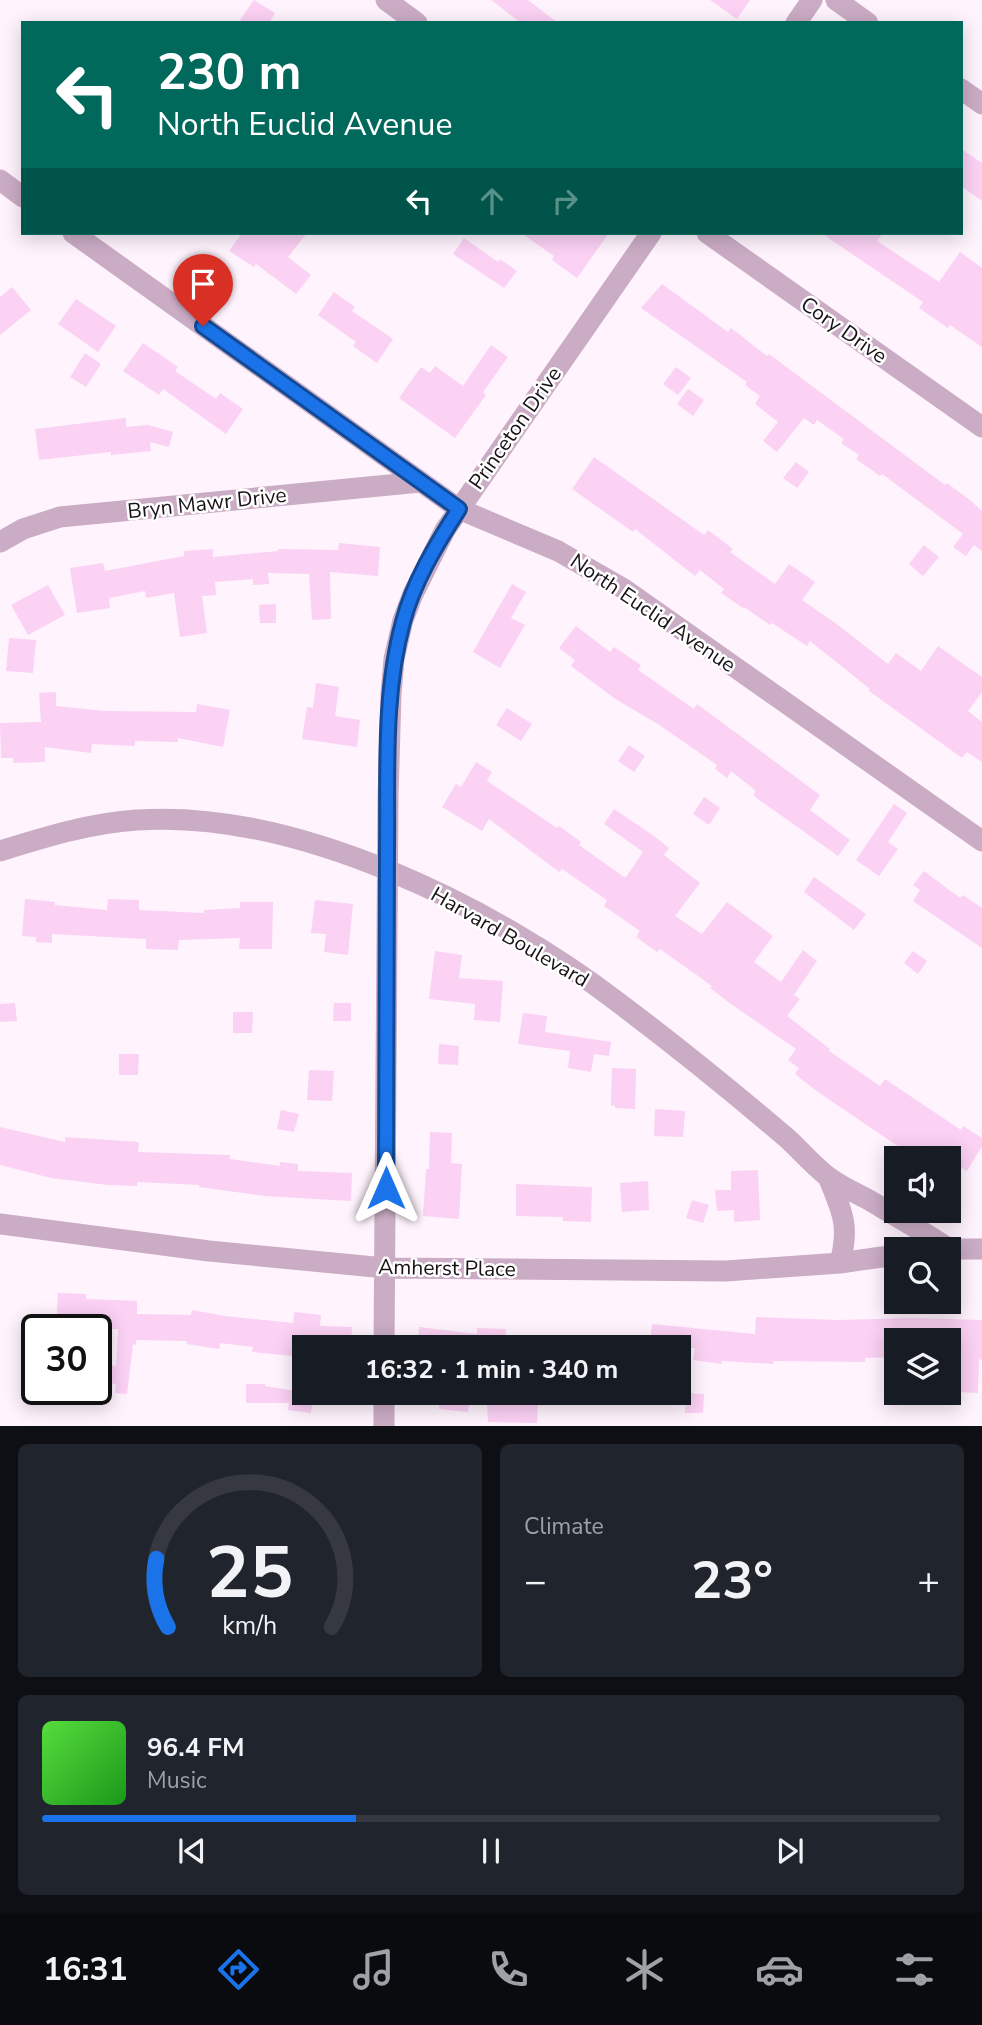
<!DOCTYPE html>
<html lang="en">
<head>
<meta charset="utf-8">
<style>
	body { margin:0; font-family:"Nunito Sans",sans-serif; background:#20242c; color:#f1f3f6; height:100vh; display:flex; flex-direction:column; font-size:26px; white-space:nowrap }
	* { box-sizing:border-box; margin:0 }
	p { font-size:23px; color:#9ea1a6 }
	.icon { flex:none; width:38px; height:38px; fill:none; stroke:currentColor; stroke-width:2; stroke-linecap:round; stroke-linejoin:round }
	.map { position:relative; height:1426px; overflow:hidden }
	.side { display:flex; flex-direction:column; gap:18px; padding:18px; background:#0d0f14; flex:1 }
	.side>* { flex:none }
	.banner { position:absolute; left:21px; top:21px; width:942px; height:214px; border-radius:0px; box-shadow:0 4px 18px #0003; background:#00695c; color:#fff; overflow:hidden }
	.buttons { position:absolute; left:884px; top:1146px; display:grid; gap:14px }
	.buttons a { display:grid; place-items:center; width:77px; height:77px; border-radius:0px; background:#171b24; box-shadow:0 4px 18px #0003; font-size:35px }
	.speed { position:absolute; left:21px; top:1314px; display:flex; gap:14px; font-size:35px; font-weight:700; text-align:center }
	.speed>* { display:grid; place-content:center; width:91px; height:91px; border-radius:50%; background:#171b24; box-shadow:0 4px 18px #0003; line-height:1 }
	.speed .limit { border:4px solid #111; border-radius:10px; background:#fff; color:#111 }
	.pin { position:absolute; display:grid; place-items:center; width:60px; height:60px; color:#fff; margin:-72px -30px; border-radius:50% 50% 50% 0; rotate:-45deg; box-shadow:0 0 7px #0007 }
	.pin .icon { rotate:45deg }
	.me { position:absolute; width:77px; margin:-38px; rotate:0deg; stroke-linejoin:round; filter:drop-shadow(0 0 5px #0008) }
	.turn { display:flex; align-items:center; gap:24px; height:147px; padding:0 21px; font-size:32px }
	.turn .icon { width:91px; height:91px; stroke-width:2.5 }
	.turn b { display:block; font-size:49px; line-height:60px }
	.lanes { display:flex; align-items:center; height:66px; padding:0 21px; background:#0003; justify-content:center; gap:35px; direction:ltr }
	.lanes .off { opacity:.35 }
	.big { font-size:52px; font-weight:700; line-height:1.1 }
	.side .tile { flex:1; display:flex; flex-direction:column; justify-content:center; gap:10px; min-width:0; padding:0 24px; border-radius:10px; background:#20242c }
	.side .dial { align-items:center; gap:0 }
	.dial svg { height:182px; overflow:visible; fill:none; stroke:#363941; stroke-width:7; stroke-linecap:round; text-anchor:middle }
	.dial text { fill:#f1f3f6; stroke:none }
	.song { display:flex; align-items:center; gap:21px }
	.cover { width:84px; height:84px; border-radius:10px; background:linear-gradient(135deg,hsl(110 70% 55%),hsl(120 70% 35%)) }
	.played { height:7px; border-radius:4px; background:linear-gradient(90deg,#1a73e8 35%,#363941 35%) }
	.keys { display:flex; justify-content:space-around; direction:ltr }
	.heat { display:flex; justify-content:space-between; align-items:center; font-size:38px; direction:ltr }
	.side .tiles { flex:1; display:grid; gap:18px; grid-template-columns:1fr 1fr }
	.tile:last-child { grid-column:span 2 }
	.trip { position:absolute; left:292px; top:1335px; width:399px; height:70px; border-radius:0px; background:#171b24; box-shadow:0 4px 18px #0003; font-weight:700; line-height:70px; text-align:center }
	.dock { display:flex; height:112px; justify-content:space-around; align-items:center; background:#090b0e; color:#9ea1a6 }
	.dock .icon { width:49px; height:49px }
	.dock .active { color:#1a73e8 }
	.dock b { font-size:32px; color:#f1f3f6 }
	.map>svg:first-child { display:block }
	.building { fill:#fbd1f4 }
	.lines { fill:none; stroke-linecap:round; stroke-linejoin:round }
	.street { stroke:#caacc5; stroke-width:21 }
	.route-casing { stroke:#114b97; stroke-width:18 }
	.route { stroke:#1a73e8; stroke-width:12 }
	.labels { text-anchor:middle; stroke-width:5; stroke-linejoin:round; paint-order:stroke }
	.street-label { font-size:21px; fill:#181317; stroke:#fff }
</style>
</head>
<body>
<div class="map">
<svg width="982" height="1427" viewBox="0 0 982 1427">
	<rect width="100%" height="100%" fill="#fff3fd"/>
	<path class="building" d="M254 0 275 13 269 23H238Z
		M491 0H528L558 23H521Z
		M710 0H750L737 19Z
		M961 149 982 163V201L961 186Z
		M242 233H307L288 257 311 275 296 294 256 264 254 267 229 251Z
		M521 233H609L577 278 552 260 554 256Z
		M821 233H883L877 241 939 282 960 252 982 268V347L950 325 948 328 919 308 923 302Z
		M464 238 498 262 500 259 517 271 504 288 453 254Z
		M662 284 728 332 731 328 767 356 769 354 945 485 947 483 971 501 982 511V551L974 545 966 556 953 547 963 534 882 474 880 476 856 459 859 455 841 443 844 439 817 420 814 425 804 418 777 452 763 441 778 422 755 404 760 396 745 385 747 382 641 308Z
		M12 287 31 310 0 335V297Z
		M334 292 355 307 352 311 393 339 377 363 353 346 356 342 318 315Z
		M76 299 116 326 98 352 58 324Z
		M143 343 178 367 175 371 216 399 220 393 243 409 226 434 163 389 159 395 123 371Z
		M491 345 508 357 483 392 486 395 455 438 399 398 421 367 430 373 435 366 463 386Z
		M85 353 101 364 86 387 70 377Z
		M676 367 691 378 678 395 663 384Z
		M688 389 704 400 693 416 677 404Z
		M126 418V427L148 425 173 432 169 447 150 442 151 451 111 455V452L39 460 35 429Z
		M594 457 704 535 708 530 733 549 730 552 775 584 789 564 815 582 802 600 838 625 888 664 896 653 921 671 938 646 982 677V692L968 711 982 722V762L967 752 962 758 869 691 870 689 810 641 807 646 772 623 770 625 744 607 743 608 721 593 724 589 700 570 695 576 635 529 633 532 572 489Z
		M796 462 809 472 797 488 783 478Z
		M339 543 380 547 378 576 330 572 331 619 312 620 309 574 268 573 269 584 253 585V579L215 582 216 595 202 596 207 633 180 637 174 593 146 598 145 591 109 598 110 608 77 613 70 568 103 563 105 571 184 556V551L213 549V557L278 551V549L338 550Z
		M924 545 939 557 923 576 909 564Z
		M512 584 526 592 511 618 525 625 500 668 473 652Z
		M48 585 65 615 28 635 11 605Z
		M276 604V623H260L259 605Z
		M576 626 610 652 614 647 641 665 638 670 694 709 697 704 820 795 810 810 850 840 838 856 754 796 755 790 731 771 727 778 715 769 717 765 658 724 617 700 571 666 575 660 559 648Z
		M9 638 36 640 33 673 6 671Z
		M316 683 339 687 335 716 360 720 357 747 302 739 307 707 313 708Z
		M56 692V706L104 711 196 712 197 704 230 710 223 747 178 738V742L135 741V746L92 744 91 753 45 747V762L13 763V758H1L0 723 41 722 39 693Z
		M507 708 532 724 521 741 496 725Z
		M629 745 645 756 634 772 618 761Z
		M476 762 492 772 487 781 557 828 559 826 581 842 579 845 624 877H626L643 852 604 824 614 809 654 836 669 848 664 855 700 883 675 916 702 934 727 902 773 936 754 962 781 982 803 950 817 961 794 995 800 999 787 1016 830 1049 829 1051 880 1086 885 1079 961 1130 963 1126 982 1138V1146L967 1171 922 1145 914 1157 818 1092 795 1074 799 1068 788 1060 796 1049 731 1004 710 988 712 986 660 949 657 952 636 937 640 931 604 906 607 900 562 869 559 872 489 819 482 831 442 807 456 784 461 787Z
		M704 797 720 808 709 825 693 814Z
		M894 804 907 813 888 842 898 849 879 876 856 860Z
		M924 871 960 898 963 895 982 908V948L913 901 920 890 913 885Z
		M814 877 866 914 854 930 804 892Z
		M25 899 55 902V905L107 910 108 899 139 900V910L204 913V910L240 908V902H273L272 949H239L240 938 179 940 178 950 146 949V939L52 934V943L36 942V937L22 936Z
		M315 900 353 904 348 955 324 952 326 934 311 933Z
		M435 951 462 955 459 978 503 981 500 1022 474 1020 475 1004 429 999Z
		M913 951 927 961 918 974 904 963Z
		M15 1003 17 1021 0 1022V1004Z
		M334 1003H351V1021H333Z
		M233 1012H253L252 1033H233Z
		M523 1013 547 1016 545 1032 611 1042 609 1056 594 1054 591 1072 568 1068 570 1051 518 1044Z
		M439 1044 459 1046 458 1065 438 1064Z
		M119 1054H139L138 1075H119Z
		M612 1068 636 1069 635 1109 615 1108V1105L611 1106Z
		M309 1070 334 1071 332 1101 307 1100Z
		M655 1109 685 1111 683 1137 654 1136Z
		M281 1110 299 1114 294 1132 277 1129Z
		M0 1127 65 1142V1137L139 1142 138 1152 230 1155V1159L280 1166V1162L298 1164V1171L352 1173 351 1201 265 1196 199 1187V1185L137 1182V1186L108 1185 51 1178 0 1165Z
		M430 1132 452 1133 451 1163 462 1164 459 1219 423 1216 426 1169H429Z
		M758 1170 760 1220 734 1222V1210L717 1211 715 1190H731V1171Z
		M648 1181 649 1210 622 1212 620 1183Z
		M516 1184 592 1187 591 1222 563 1221V1217L516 1216Z
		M692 1200 709 1205 703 1223 686 1218Z
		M58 1293 86 1294V1299L137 1301V1314L191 1315 192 1310 225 1316 293 1323 294 1312 321 1315 320 1326 352 1327 351 1348H304V1357L252 1352 253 1347 220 1343 219 1349 187 1344V1341L136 1340V1345L133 1344 127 1394 115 1393 116 1384 109 1383 110 1365 116 1366 118 1329 56 1330Z
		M756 1317 837 1320 914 1318 982 1320V1360L979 1359 978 1393 958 1392 959 1361H948V1340H896V1357L865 1358V1362L773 1361V1364L722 1361V1364L693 1360 695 1348H649L652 1324 755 1334Z
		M419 1327 477 1334V1328L506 1329 505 1348H417Z
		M246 1384H265V1386L314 1394 311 1413 288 1410 289 1403H246Z
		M440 1393H470L468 1412 439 1409Z
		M685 1393 704 1394 703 1413H685Z
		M512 1401 538 1403 537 1423 488 1422 487 1402Z"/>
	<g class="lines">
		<path class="street" d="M386 0 417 23
			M836 0 868 23
			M796 23 812 0
			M961 89 982 104
			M0 180 23 197
			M73 233 459 509 558 551 624 589 982 841
			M707 233 982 427
			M0 542 23 529 60 517 420 482
			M0 851C45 837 90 823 137 820 297 809 495 908 619 1003 676 1046 733 1092 788 1139 801 1151 813 1165 827 1176 840 1186 856 1193 869 1200 896 1216 922 1231 948 1248
			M828 1177C842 1211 850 1225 840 1263
			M0 1224 209 1251 385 1268 726 1271 840 1263 896 1255
			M937 1249H982
			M384 1348 388 797 391 694 394 659 403 620 413 594 445 530 651 233
			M384 1427V1393"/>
	</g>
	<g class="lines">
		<g class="route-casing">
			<path id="route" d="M203 326 459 509C437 543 413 583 403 622 383 695 388 774 387 849 387 962 386 1075 386 1188"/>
		</g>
		<use href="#route" class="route"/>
	</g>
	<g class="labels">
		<g class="street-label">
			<text transform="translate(844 330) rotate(35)" y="7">Cory Drive</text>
			<text transform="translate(515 428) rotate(-55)" y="7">Princeton Drive</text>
			<text transform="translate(207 503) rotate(-6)" y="7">Bryn Mawr Drive</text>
			<text transform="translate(653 613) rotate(34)" y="7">North Euclid Avenue</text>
			<text transform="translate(510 937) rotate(30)" y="7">Harvard Boulevard</text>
			<text transform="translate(447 1268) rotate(1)" y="7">Amherst Place</text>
		</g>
	</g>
</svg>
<div class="buttons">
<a><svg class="icon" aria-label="sound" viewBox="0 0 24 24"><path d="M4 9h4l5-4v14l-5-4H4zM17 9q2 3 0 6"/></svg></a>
<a><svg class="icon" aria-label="search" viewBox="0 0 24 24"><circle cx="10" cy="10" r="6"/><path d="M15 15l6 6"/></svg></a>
<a><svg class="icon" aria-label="layers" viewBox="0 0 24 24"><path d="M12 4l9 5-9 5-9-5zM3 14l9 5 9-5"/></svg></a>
</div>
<div class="speed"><div class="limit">30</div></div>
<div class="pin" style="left:203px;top:326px;background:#d93025"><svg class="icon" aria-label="arrive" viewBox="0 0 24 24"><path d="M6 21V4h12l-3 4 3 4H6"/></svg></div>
<svg class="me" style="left:386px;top:1188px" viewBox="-20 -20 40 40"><path d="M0-17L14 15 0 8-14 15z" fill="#1a73e8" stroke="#fff" stroke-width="4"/></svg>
<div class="trip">16:32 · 1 min · 340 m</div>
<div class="banner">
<div class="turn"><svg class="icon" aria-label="left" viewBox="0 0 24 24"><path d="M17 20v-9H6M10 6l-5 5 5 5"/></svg><div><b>230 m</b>North Euclid Avenue</div></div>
<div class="lanes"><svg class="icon" aria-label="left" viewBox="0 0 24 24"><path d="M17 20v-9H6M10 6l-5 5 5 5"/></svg><svg class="icon off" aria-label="ahead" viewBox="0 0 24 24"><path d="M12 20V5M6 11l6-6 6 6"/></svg><svg class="icon off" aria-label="right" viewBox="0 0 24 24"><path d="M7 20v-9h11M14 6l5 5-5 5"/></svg></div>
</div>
</div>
<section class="side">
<div class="tiles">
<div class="tile dial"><svg viewBox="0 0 100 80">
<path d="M14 69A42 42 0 1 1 86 69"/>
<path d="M14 69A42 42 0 0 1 9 39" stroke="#1a73e8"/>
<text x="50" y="56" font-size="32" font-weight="700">25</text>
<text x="50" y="72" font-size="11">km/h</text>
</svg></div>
<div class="tile"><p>Climate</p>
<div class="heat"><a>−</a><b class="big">23°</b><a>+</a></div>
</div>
<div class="tile">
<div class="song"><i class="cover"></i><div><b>96.4 FM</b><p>Music</p></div></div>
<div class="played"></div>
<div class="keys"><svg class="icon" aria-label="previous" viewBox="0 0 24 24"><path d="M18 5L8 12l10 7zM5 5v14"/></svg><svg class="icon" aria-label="pause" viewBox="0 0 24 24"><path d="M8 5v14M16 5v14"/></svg><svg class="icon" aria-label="next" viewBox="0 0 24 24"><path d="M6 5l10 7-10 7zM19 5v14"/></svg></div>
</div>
</div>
</section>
<nav class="dock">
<b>16:31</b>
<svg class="icon active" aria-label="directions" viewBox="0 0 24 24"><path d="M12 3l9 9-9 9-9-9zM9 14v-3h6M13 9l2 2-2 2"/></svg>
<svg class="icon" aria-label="music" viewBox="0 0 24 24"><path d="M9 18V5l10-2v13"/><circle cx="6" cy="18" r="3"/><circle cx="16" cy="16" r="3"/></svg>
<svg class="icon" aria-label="phone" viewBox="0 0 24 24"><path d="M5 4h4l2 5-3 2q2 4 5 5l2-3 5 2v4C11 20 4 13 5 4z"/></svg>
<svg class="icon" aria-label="climate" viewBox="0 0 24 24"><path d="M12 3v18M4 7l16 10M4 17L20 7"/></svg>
<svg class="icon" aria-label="car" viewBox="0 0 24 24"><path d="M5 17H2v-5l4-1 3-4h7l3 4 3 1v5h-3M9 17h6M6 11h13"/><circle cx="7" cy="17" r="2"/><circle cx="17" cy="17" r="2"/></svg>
<svg class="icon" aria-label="filters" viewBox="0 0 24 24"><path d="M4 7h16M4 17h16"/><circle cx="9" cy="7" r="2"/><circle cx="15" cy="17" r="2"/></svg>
</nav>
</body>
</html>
